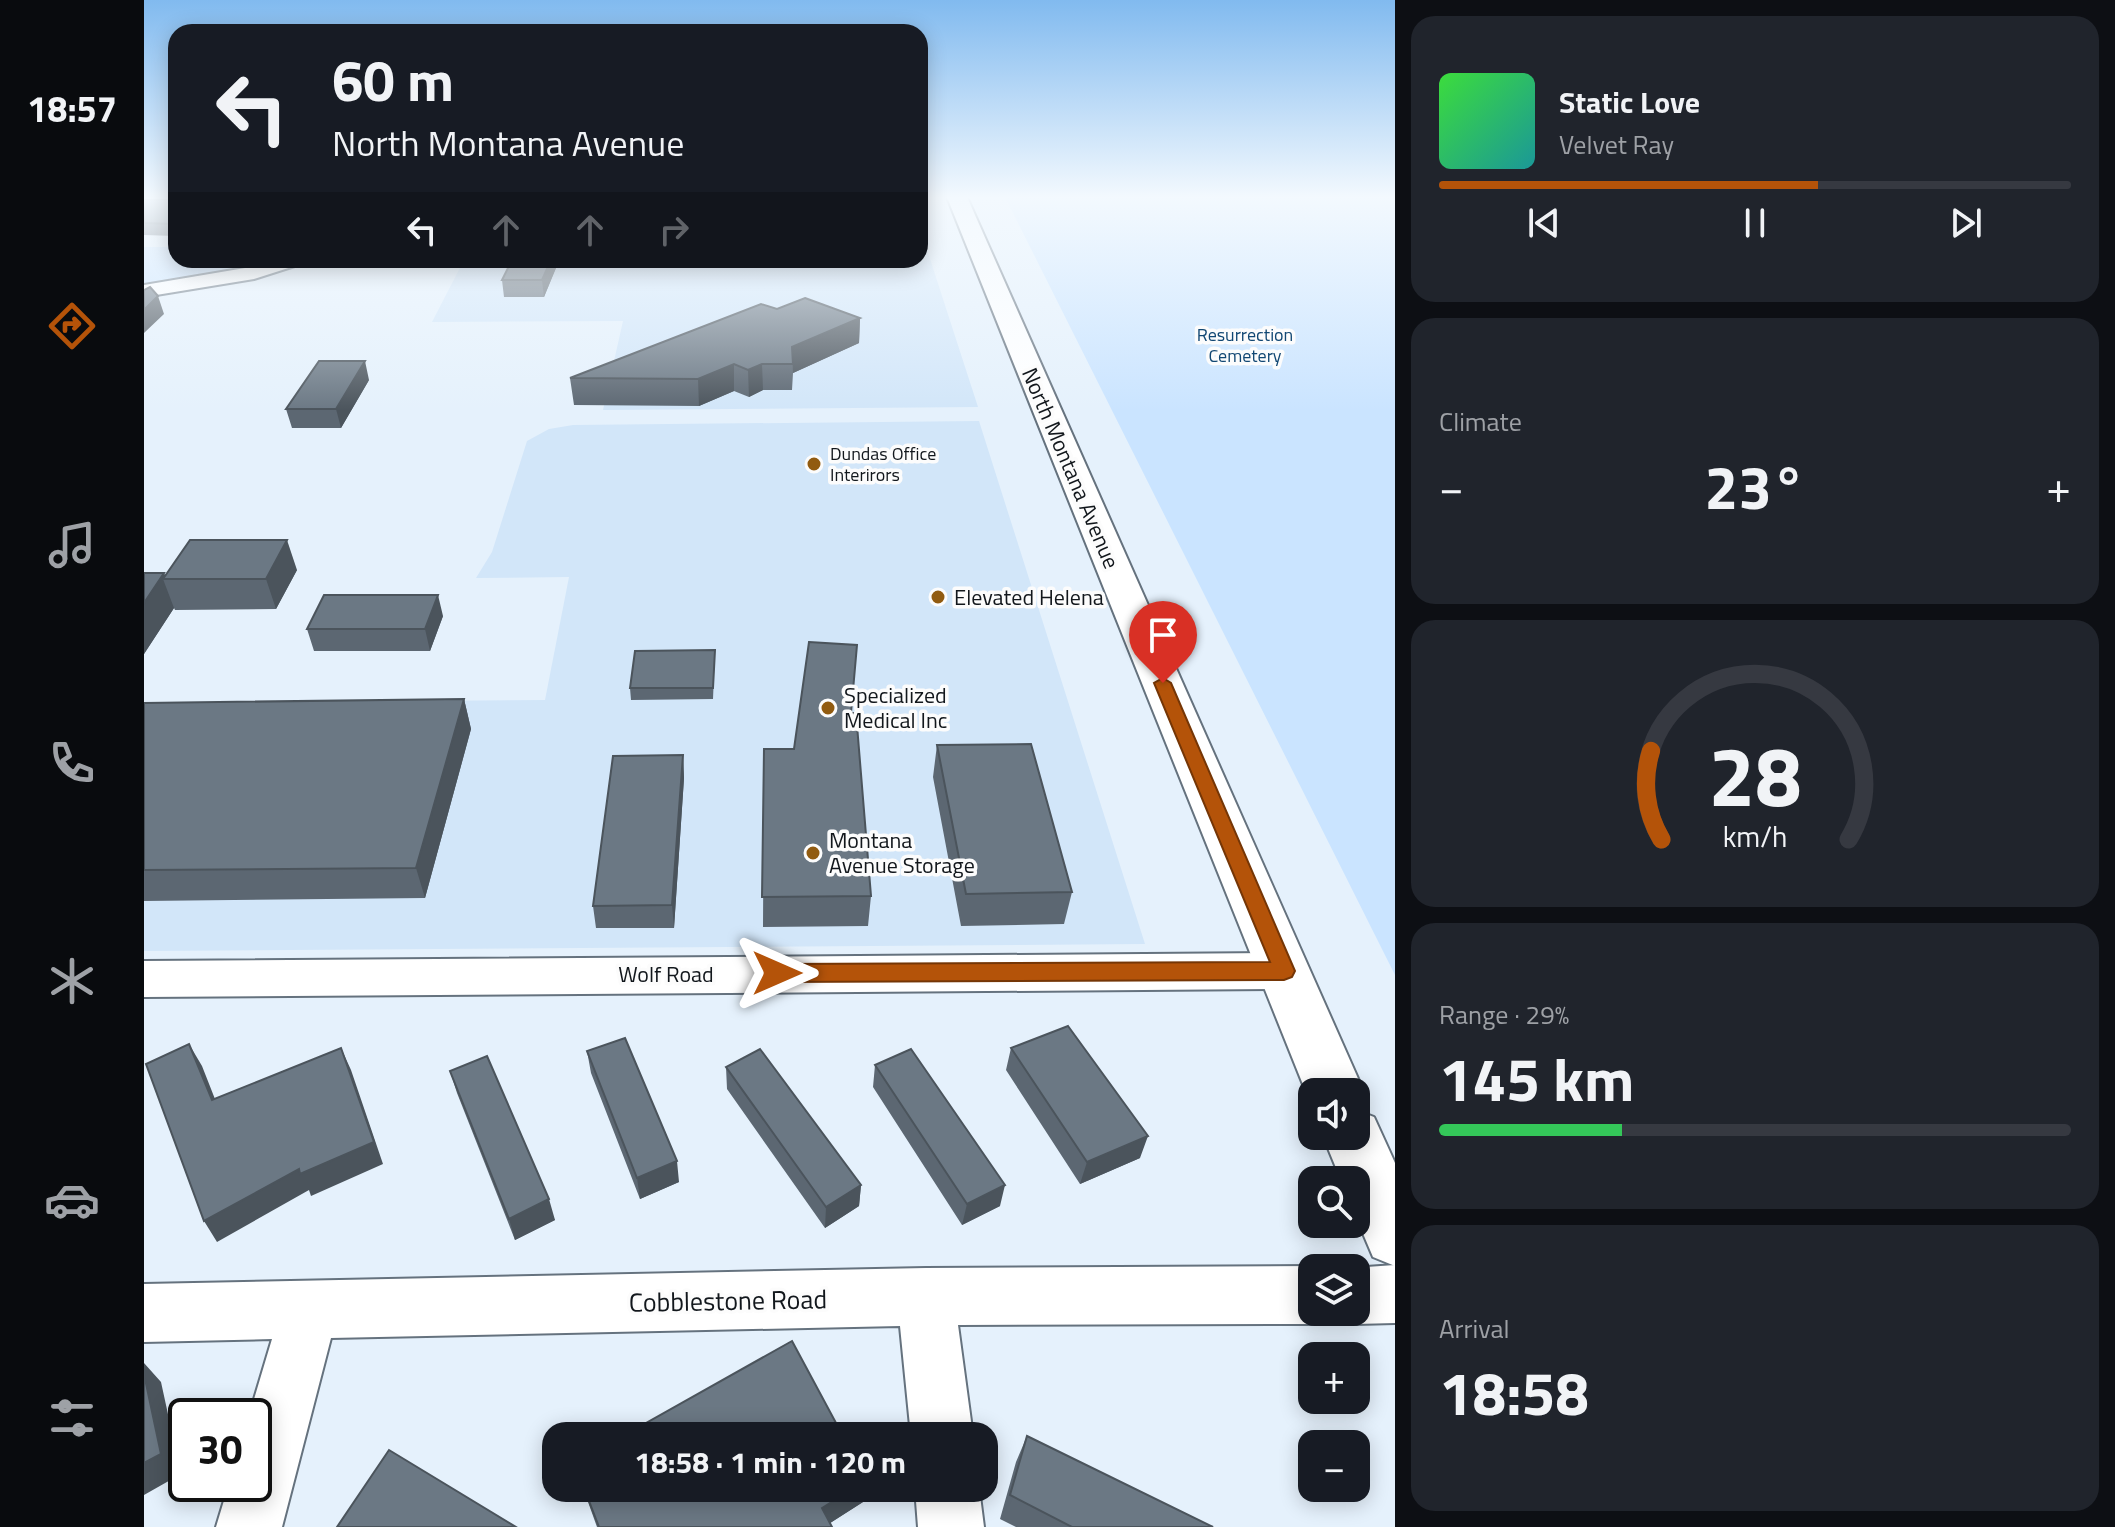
<!DOCTYPE html>
<html lang="en">
<head>
<meta charset="utf-8">
<style>
	body { margin:0; font-family:"Titillium Web",sans-serif; background:#20242c; color:#f1f3f6; height:100vh; display:flex; flex-direction:column; font-size:30px; white-space:nowrap }
	* { box-sizing:border-box; margin:0 }
	p { font-size:26px; color:#9ea1a6 }
	.icon { flex:none; width:44px; height:44px; fill:none; stroke:currentColor; stroke-width:2; stroke-linecap:round; stroke-linejoin:round }
	.map { position:relative; flex:1; overflow:hidden }
	.details { display:flex; flex-direction:column; gap:16px; padding:16px; background:#0d0f14; width:720px }
	.details>* { flex:none }
	.guide { position:absolute; left:24px; top:24px; width:760px; height:244px; border-radius:24px; box-shadow:0 4px 20px #0003; background:#171b24; color:#f1f3f6; overflow:hidden }
	.tools { position:absolute; left:1154px; top:1078px; display:grid; gap:16px }
	.tools a { display:grid; place-items:center; width:72px; height:72px; border-radius:16px; background:#171b24; box-shadow:0 4px 20px #0003; font-size:40px }
	.speed { position:absolute; left:24px; top:1398px; display:flex; gap:16px; font-size:40px; font-weight:700; text-align:center }
	.speed>* { display:grid; place-content:center; width:104px; height:104px; border-radius:50%; background:#171b24; box-shadow:0 4px 20px #0003; line-height:1 }
	.speed .limit { border:4px solid #111; border-radius:12px; background:#fff; color:#111 }
	.pin { position:absolute; display:grid; place-items:center; width:68px; height:68px; color:#fff; margin:-82px -34px; border-radius:50% 50% 50% 0; rotate:-45deg; box-shadow:0 0 8px #0007 }
	.pin .icon { rotate:45deg }
	.me { position:absolute; width:88px; margin:-44px; rotate:90deg; stroke-linejoin:round; filter:drop-shadow(0 0 6px #0008) }
	.turn { display:flex; align-items:center; gap:28px; height:168px; padding:0 32px; font-size:36px }
	.turn .icon { width:104px; height:104px; stroke-width:2.5 }
	.turn b { display:block; font-size:56px; line-height:68px }
	.lanes { display:flex; align-items:center; height:76px; padding:0 32px; background:#0003; justify-content:center; gap:40px; direction:ltr }
	.lanes .off { opacity:.35 }
	.big { font-size:60px; font-weight:700; line-height:1.1 }
	.details .tile { flex:1; display:flex; flex-direction:column; justify-content:center; gap:12px; min-width:0; padding:0 28px; border-radius:24px; background:#20242c }
	.details .dial { align-items:center; gap:0 }
	.dial svg { height:208px; overflow:visible; fill:none; stroke:#363941; stroke-width:7; stroke-linecap:round; text-anchor:middle }
	.dial text { fill:#f1f3f6; stroke:none }
	.song { display:flex; align-items:center; gap:24px }
	.cover { width:96px; height:96px; border-radius:12px; background:linear-gradient(135deg,hsl(120 70% 55%),hsl(180 70% 35%)) }
	.played { height:8px; border-radius:4px; background:linear-gradient(90deg,#b45309 60%,#363941 60%) }
	.keys { display:flex; justify-content:space-around; direction:ltr }
	.heat { display:flex; justify-content:space-between; align-items:center; font-size:44px; direction:ltr }
	.charge { height:12px; border-radius:6px; background:linear-gradient(90deg,#34c759 29%,#363941 0) }
	.trip { position:absolute; left:398px; top:1422px; width:456px; height:80px; border-radius:24px; background:#171b24; box-shadow:0 4px 20px #0003; font-weight:700; line-height:80px; text-align:center }
	main { display:flex; flex:1; min-height:0 }
	.tab-bar { display:flex; flex-direction:column; width:144px; justify-content:space-around; align-items:center; background:#090b0e; color:#9ea1a6 }
	.tab-bar .icon { width:56px; height:56px }
	.tab-bar .on { color:#b45309 }
	.tab-bar b { font-size:36px; color:#f1f3f6 }
	.map>svg:first-child { display:block }
	.built { fill:#d2e6f9 }
	.green { fill:#cae4ff }
	.lines { fill:none; stroke-linecap:round; stroke-linejoin:round }
	.street-casing { stroke:#65727e; stroke-width:4 }
	.secondary-casing { stroke:#65727e; stroke-width:4 }
	.street { fill:#fff; fill-rule:evenodd }
	.secondary { fill:#fff; fill-rule:evenodd }
	.wall { fill:#5c6772 }
	.shaded-wall { fill:#4b545c }
	.building { fill:#6b7884; stroke:#4b545c; stroke-width:2 }
	.route { fill:#b45309; stroke:#753606; stroke-width:2 }
	.poi-dot { fill:#915b10; stroke:#fcfcfc; stroke-width:3 }
	.labels { text-anchor:middle; stroke-width:7; stroke-linejoin:round; paint-order:stroke }
	.far-park-label { font-size:18px; fill:#114773; stroke:#fcfcfc }
	.far-poi-label { font-size:18px; fill:#12171c; stroke:#fcfcfc; text-anchor:start }
	.street-label { font-size:22px; fill:#12171c; stroke:#fcfcfc }
	.poi-label { font-size:22px; fill:#12171c; stroke:#fcfcfc; text-anchor:start }
	.near-street-label { font-size:26px; fill:#12171c; stroke:#fcfcfc }
</style>
</head>
<body>
<main>
<nav class="tab-bar">
<b>18:57</b>
<svg class="icon on" aria-label="directions" viewBox="0 0 24 24"><path d="M12 3l9 9-9 9-9-9zM9 14v-3h6M13 9l2 2-2 2"/></svg>
<svg class="icon" aria-label="music" viewBox="0 0 24 24"><path d="M9 18V5l10-2v13"/><circle cx="6" cy="18" r="3"/><circle cx="16" cy="16" r="3"/></svg>
<svg class="icon" aria-label="phone" viewBox="0 0 24 24"><path d="M5 4h4l2 5-3 2q2 4 5 5l2-3 5 2v4C11 20 4 13 5 4z"/></svg>
<svg class="icon" aria-label="climate" viewBox="0 0 24 24"><path d="M12 3v18M4 7l16 10M4 17L20 7"/></svg>
<svg class="icon" aria-label="car" viewBox="0 0 24 24"><path d="M5 17H2v-5l4-1 3-4h7l3 4 3 1v5h-3M9 17h6M6 11h13"/><circle cx="7" cy="17" r="2"/><circle cx="17" cy="17" r="2"/></svg>
<svg class="icon" aria-label="filters" viewBox="0 0 24 24"><path d="M4 7h16M4 17h16"/><circle cx="9" cy="7" r="2"/><circle cx="15" cy="17" r="2"/></svg>
</nav>
<div class="map">
<svg width="1251" height="1527" viewBox="0 0 1251 1527">
	<rect width="100%" height="100%" fill="#e5f1fc"/>
	<path class="built" d="M776 228 834 407 459 410 479 321 288 322 320 260H776Z
		M835 421 1001 944 0 951V703L401 700 425 577 332 578 348 552 383 441 405 429 429 425Z"/>
	<path class="green" d="M861 197H1251V975Z
		M0 247H32V260H135L87 272 0 284Z"/>
	<g class="lines">
		<g class="street-casing">
			<path id="street" d="M130 260H160L157 264 110 279 0 297V285L107 267Z
				M1140 953 1156 958 1163 971 1156 984 1140 989 0 997V961Z
				M1251 1265V1323L1212 1324 1192 1315 1190 1312H1212V1268H1208Z
				M1168 1266 1172 1268H1168V1312H1190L1168 1324 814 1325 829 1436H767L756 1326 187 1338 138 1527H72L85 1484H110V1416H105L128 1339 0 1342V1284L782 1268Z
				M771 1488H835L840 1527H774Z"/>
		</g>
		<g class="secondary-casing">
			<path id="secondary" d="M803 197H823L1220 1092 1212 1109V1092H1168V1104L1162 1092Z
				M1212 1110 1230 1117 1251 1163V1266L1229 1257 1212 1217V1180H1197L1179 1136H1212Z"/>
		</g>
		<use href="#street" class="street"/>
		<use href="#secondary" class="secondary"/>
	</g>
	<path class="wall" d="M32 197V236L0 235V200H28Z
		M368 260H415L400 297H360L358 280Z
		M633 309 716 318 715 343 649 373 648 390H619L605 397 590 391 555 406 430 405 426 378Z
		M225 380 197 428H148L142 409Z
		M153 570 132 609 31 610 30 608 0 654V573L21 575Z
		M299 616 286 651H170L163 629Z
		M571 650 569 699 487 700 486 688Z
		M320 699 327 729 281 898 0 901V703Z
		M708 713 727 896 724 926 619 927 620 749H650Z
		M793 745 928 892 920 924 817 926 789 777Z
		M539 755 540 778 530 928H452L449 906Z
		M867 1048 996 1158 936 1184 862 1070Z
		M443 1051 535 1182 496 1199 447 1073Z
		M731 1065 856 1206 818 1225 729 1087Z
		M582 1067 717 1185 715 1206 681 1228 583 1089Z
		M306 1071 411 1220 371 1240 313 1093Z
		M883 1436 1069 1527H872L856 1519 872 1462Z
		M439 1488H722L719 1502 686 1523 688 1527H453Z"/>
	<path class="shaded-wall" d="M407 260H415V261L400 297 398 280Z
		M14 296 20 314 0 333V310Z
		M716 318 715 343 649 373 648 347Z
		M221 361 225 380 197 428 192 409Z
		M590 364V391L555 406 554 379Z
		M618 364 619 390 605 397 604 370Z
		M143 540 153 570 132 609 122 579Z
		M20 573 23 579H19L30 608 0 654V603Z
		M294 595 299 616 286 651 281 629Z
		M320 699 327 729 281 898 272 868Z
		M539 755 540 778 530 928 528 905Z
		M45 1044 58 1066 80 1122 68 1100Z
		M197 1048 207 1070 239 1164 167 1196 165 1190 73 1242 60 1221 155 1169Z
		M1004 1136 996 1158 936 1184 943 1162Z
		M533 1161 535 1182 496 1199 493 1178Z
		M717 1185 715 1206 681 1228 682 1207Z
		M861 1185 856 1206 818 1225 823 1204Z
		M405 1199 411 1220 371 1240 365 1219Z
		M0 1363 17 1382 37 1474 0 1495Z
		M710 1488H722L719 1502 680 1527 678 1508Z"/>
	<path class="building" d="M31 197H32V224L0 223V200H28Z
		M368 260H407L398 280H358Z
		M6 287 14 296 0 310V290Z
		M661 298 716 318 648 347 649 364H618L604 370 590 364 554 379 426 378 617 304 633 309Z
		M175 361H221L192 409H142Z
		M46 540H143L122 579H19Z
		M0 573H20L0 603Z
		M180 595H294L281 629H163Z
		M665 642 713 645 707 713H712L727 896 618 897 620 749H650Z
		M571 650 569 688H486L491 651Z
		M320 699 272 868 0 870V703Z
		M887 744 928 892 822 894 793 745Z
		M539 755 528 905 449 906 469 756Z
		M924 1026 1004 1136 943 1162 867 1048Z
		M481 1038 533 1161 493 1178 443 1051Z
		M45 1044 68 1100 197 1048 230 1142 156 1174 155 1169 60 1221 2 1064Z
		M616 1049 717 1185 682 1207 582 1067Z
		M767 1049 861 1185 823 1204 731 1065Z
		M343 1056 405 1199 365 1219 306 1071Z
		M648 1341 699 1436H479Z
		M0 1374 17 1454 0 1463Z
		M883 1436 1069 1527H928L866 1495Z
		M245 1450 372 1527H193Z
		M440 1488H710L678 1508 688 1527H455Z"/>
	<linearGradient id="sky" x2="0" y2="1"><stop stop-color="#81baef"/><stop offset="0.48" stop-color="#f3f9fe"/><stop offset="1" stop-color="#f3f9fe" stop-opacity="0"/></linearGradient>
	<rect width="1251" height="411" fill="url(#sky)"/>
	<path class="route" d="M1019 678 1027 683 1151 971 1148 977 1140 980 633 982 625 979 622 973 625 967 633 964 1126 962 1010 683Z"/>
	<g class="poi-dot">
		<circle cx="670" cy="464" r="8"/>
		<circle cx="794" cy="597" r="8"/>
		<circle cx="684" cy="708" r="8"/>
		<circle cx="669" cy="853" r="8"/>
	</g>
	<g class="labels">
		<g class="far-park-label">
			<text x="1101" y="341">Resurrection<tspan x="1101" dy="21">Cemetery</tspan></text>
		</g>
		<g class="far-poi-label">
			<text x="686" y="460">Dundas Office<tspan x="686" dy="21">Interirors</tspan></text>
		</g>
		<g class="street-label">
			<text transform="translate(927 468) rotate(67)" y="8">North Montana Avenue</text>
			<text x="522" y="982">Wolf Road</text>
		</g>
		<g class="poi-label">
			<text x="810" y="605">Elevated Helena</text>
			<text x="700" y="703">Specialized<tspan x="700" dy="25">Medical Inc</tspan></text>
			<text x="685" y="848">Montana<tspan x="685" dy="25">Avenue Storage</tspan></text>
		</g>
		<g class="near-street-label">
			<text transform="translate(584 1301) rotate(-1)" y="9">Cobblestone Road</text>
		</g>
	</g>
</svg>
<div class="tools">
<a><svg class="icon" aria-label="sound" viewBox="0 0 24 24"><path d="M4 9h4l5-4v14l-5-4H4zM17 9q2 3 0 6"/></svg></a>
<a><svg class="icon" aria-label="search" viewBox="0 0 24 24"><circle cx="10" cy="10" r="6"/><path d="M15 15l6 6"/></svg></a>
<a><svg class="icon" aria-label="layers" viewBox="0 0 24 24"><path d="M12 4l9 5-9 5-9-5zM3 14l9 5 9-5"/></svg></a>
<a>+</a>
<a>−</a>
</div>
<div class="speed"><div class="limit">30</div></div>
<div class="pin" style="left:1019px;top:683px;background:#d93025"><svg class="icon" aria-label="arrive" viewBox="0 0 24 24"><path d="M6 21V4h12l-3 4 3 4H6"/></svg></div>
<svg class="me" style="left:633px;top:973px" viewBox="-20 -20 40 40"><path d="M0-17L14 15 0 8-14 15z" fill="#b45309" stroke="#fff" stroke-width="4"/></svg>
<div class="trip">18:58 · 1 min · 120 m</div>
<div class="guide">
<div class="turn"><svg class="icon" aria-label="left" viewBox="0 0 24 24"><path d="M17 20v-9H6M10 6l-5 5 5 5"/></svg><div><b>60 m</b>North Montana Avenue</div></div>
<div class="lanes"><svg class="icon" aria-label="left" viewBox="0 0 24 24"><path d="M17 20v-9H6M10 6l-5 5 5 5"/></svg><svg class="icon off" aria-label="ahead" viewBox="0 0 24 24"><path d="M12 20V5M6 11l6-6 6 6"/></svg><svg class="icon off" aria-label="ahead" viewBox="0 0 24 24"><path d="M12 20V5M6 11l6-6 6 6"/></svg><svg class="icon off" aria-label="right" viewBox="0 0 24 24"><path d="M7 20v-9h11M14 6l5 5-5 5"/></svg></div>
</div>
</div>
<section class="details">
<div class="tile">
<div class="song"><i class="cover"></i><div><b>Static Love</b><p>Velvet Ray</p></div></div>
<div class="played"></div>
<div class="keys"><svg class="icon" aria-label="previous" viewBox="0 0 24 24"><path d="M18 5L8 12l10 7zM5 5v14"/></svg><svg class="icon" aria-label="pause" viewBox="0 0 24 24"><path d="M8 5v14M16 5v14"/></svg><svg class="icon" aria-label="next" viewBox="0 0 24 24"><path d="M6 5l10 7-10 7zM19 5v14"/></svg></div>
</div>
<div class="tile"><p>Climate</p>
<div class="heat"><a>−</a><b class="big">23°</b><a>+</a></div>
</div>
<div class="tile dial"><svg viewBox="0 0 100 80">
<path d="M14 69A42 42 0 1 1 86 69"/>
<path d="M14 69A42 42 0 0 1 10 35" stroke="#b45309"/>
<text x="50" y="56" font-size="32" font-weight="700">28</text>
<text x="50" y="72" font-size="11">km/h</text>
</svg></div>
<div class="tile"><p>Range · 29%</p><b class="big">145 km</b><div class="charge"></div></div>
<div class="tile"><p>Arrival</p><b class="big">18:58</b></div>
</section>
</main>
</body>
</html>
